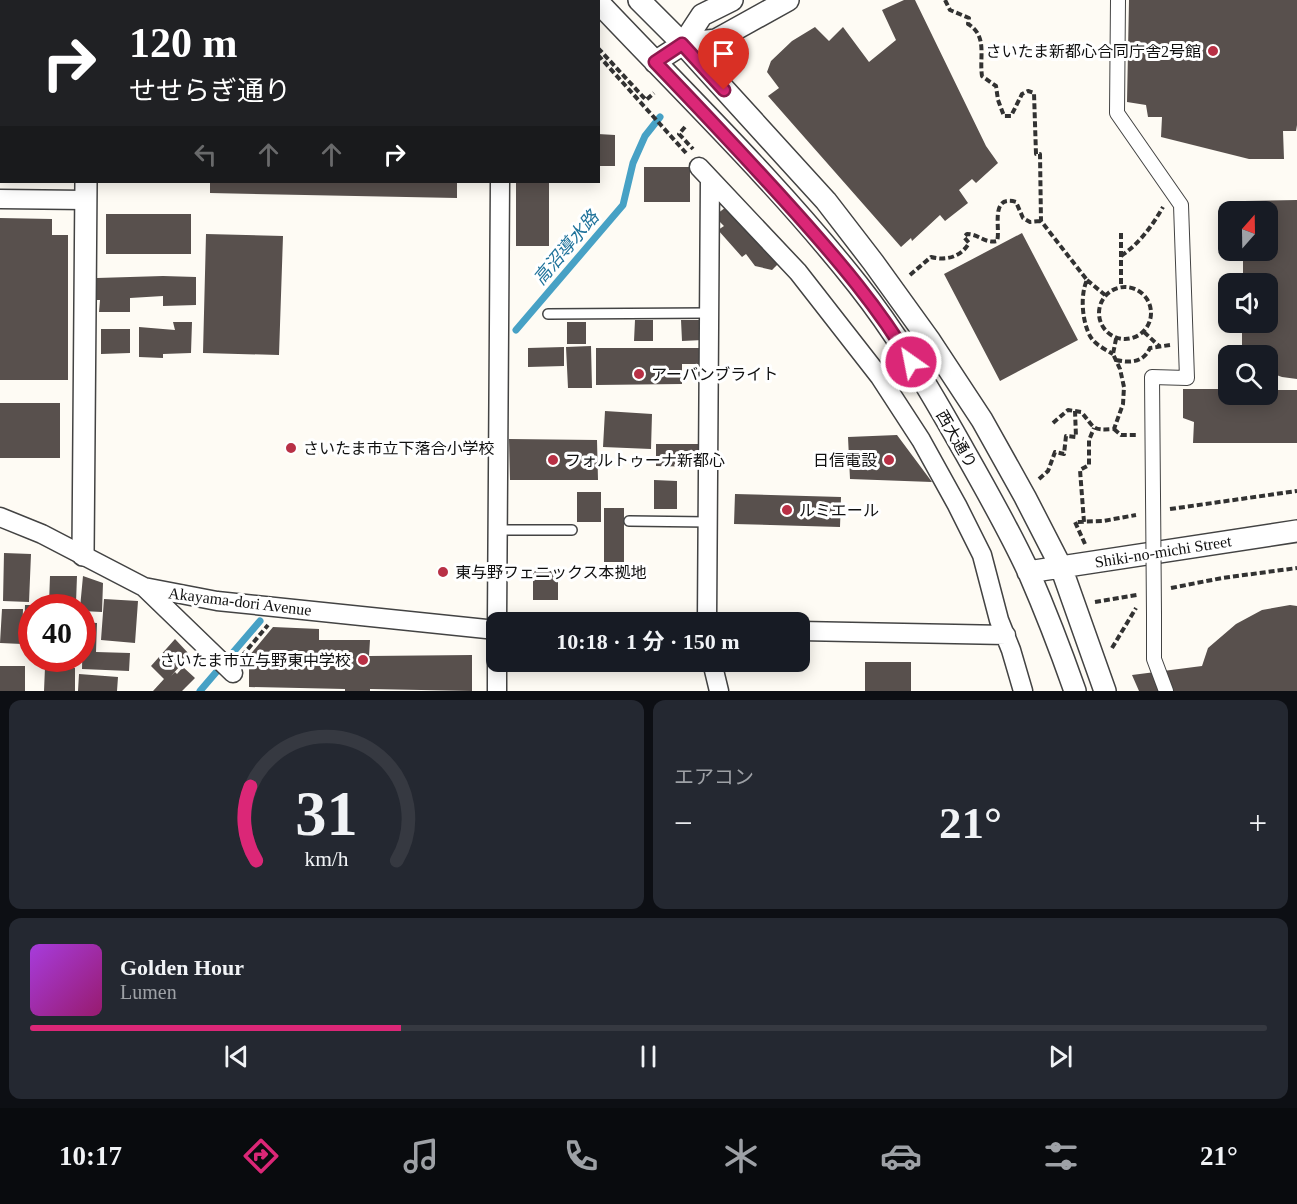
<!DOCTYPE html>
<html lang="ja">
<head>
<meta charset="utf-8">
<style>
	body { margin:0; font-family:"Times New Roman","Noto Sans JP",serif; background:#242831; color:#f1f3f6; height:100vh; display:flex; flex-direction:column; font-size:22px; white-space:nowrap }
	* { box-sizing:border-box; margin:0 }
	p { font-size:20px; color:#9ea1a6 }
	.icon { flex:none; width:33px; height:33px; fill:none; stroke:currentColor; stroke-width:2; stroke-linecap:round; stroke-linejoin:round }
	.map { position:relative; height:691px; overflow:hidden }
	.details { display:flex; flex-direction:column; gap:9px; padding:9px; background:#0d0f14; flex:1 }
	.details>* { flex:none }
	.guide { position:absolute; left:0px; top:0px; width:600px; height:183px; box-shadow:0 3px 15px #0003; background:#202124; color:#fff; overflow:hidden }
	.needle { width:39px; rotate:20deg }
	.tools { position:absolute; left:1218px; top:201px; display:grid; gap:12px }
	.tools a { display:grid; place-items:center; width:60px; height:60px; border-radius:12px; background:#171b24; box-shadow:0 3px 15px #0003; font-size:30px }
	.speed { position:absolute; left:18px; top:594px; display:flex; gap:12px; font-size:30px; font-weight:700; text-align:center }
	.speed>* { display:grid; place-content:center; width:78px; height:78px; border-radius:50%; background:#171b24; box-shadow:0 3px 15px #0003; line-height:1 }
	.speed .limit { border:9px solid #d22; background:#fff; color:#111 }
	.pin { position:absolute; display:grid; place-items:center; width:51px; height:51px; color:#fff; margin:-62px -26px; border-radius:50% 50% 50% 0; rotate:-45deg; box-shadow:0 0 6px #0007 }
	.pin .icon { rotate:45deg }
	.me { position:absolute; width:66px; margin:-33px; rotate:327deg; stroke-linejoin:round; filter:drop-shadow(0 0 4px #0008) }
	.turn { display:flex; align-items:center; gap:21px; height:126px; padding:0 30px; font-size:27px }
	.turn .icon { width:78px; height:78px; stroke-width:2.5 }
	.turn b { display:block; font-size:42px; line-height:51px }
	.lanes { display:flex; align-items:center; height:57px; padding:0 30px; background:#0003; justify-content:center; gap:30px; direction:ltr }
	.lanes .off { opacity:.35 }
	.big { font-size:45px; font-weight:700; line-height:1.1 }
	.details .widget { flex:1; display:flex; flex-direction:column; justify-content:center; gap:9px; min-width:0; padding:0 21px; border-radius:12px; background:#242831 }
	.details .dial { align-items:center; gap:0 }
	.dial svg { height:156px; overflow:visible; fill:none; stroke:#363941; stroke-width:7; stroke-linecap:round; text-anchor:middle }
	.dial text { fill:#f1f3f6; stroke:none }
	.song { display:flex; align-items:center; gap:18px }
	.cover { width:72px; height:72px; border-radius:9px; background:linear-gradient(135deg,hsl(280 70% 55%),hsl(320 70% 35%)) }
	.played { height:6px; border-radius:3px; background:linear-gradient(90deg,#db2777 30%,#363941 30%) }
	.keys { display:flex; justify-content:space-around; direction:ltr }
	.heat { display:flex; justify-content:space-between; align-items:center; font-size:33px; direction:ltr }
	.details .tiles { flex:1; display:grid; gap:9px; grid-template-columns:1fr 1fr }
	.widget:last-child { grid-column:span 2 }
	.trip { position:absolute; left:486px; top:612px; width:324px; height:60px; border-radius:12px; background:#171b24; box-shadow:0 3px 15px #0003; font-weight:700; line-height:60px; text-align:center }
	.tabs { display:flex; height:96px; justify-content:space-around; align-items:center; background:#090b0e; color:#9ea1a6 }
	.tabs .icon { width:42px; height:42px }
	.tabs .active { color:#db2777 }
	.tabs b { font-size:27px; color:#f1f3f6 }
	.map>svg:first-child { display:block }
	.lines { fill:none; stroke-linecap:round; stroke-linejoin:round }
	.stream { stroke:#47a1c5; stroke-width:7 }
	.building { fill:#58504d }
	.service-casing { stroke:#434343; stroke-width:12 }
	.pedestrian-casing { stroke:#434343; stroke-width:16 }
	.minor-casing { stroke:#434343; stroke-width:21 }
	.tertiary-casing { stroke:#434343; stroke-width:24 }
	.path { stroke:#323232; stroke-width:4; stroke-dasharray:6 3; stroke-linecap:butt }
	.service { stroke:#fff; stroke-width:9 }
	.pedestrian { stroke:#fff; stroke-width:14 }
	.minor { stroke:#fff; stroke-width:18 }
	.tertiary { stroke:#fff; stroke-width:21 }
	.pedestrian-bridge-casing { stroke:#434343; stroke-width:16; stroke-linecap:butt }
	.pedestrian-bridge { stroke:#fff; stroke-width:14 }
	.route-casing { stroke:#8e194d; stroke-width:15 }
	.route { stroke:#db2777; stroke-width:10 }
	.poi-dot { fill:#b83045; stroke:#fff; stroke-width:2 }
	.labels { text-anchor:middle; stroke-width:6; stroke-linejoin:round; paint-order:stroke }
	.poi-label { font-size:16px; fill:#101010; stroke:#fff; text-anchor:start }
	.street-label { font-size:16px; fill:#101010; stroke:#fff }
	.water-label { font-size:18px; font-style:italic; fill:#20739b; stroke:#fff }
</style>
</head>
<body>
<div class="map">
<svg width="1297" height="691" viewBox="0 0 1297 691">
	<rect width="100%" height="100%" fill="#fefbf4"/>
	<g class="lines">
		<path class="stream" d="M516 330 623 205 633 163 645 136 660 117
			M200 691 260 621"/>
	</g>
	<path class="building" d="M904 0H915L986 146 998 163 976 183 972 179 959 190 968 203 945 221 940 215 912 241 911 238 901 247 768 96 779 88 767 72 771 61 792 41 815 27 829 41 843 27 869 62 896 40 882 10Z
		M1129 0H1297V125L1296 131H1283L1284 159H1249L1161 137 1162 117H1148L1146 105 1127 102Z
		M598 134 615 135V166H598Z
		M644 167H690V202H644Z
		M210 182H457V198L210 193Z
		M516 182H549V246H516Z
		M1297 200V379L1282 377 1268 372V356H1230L1224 351 1228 345H1242V322H1268V284H1243V250H1268V212H1243L1244 201Z
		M729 205 778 264 772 270 755 266 746 254 742 257 718 230 724 226 714 216Z
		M106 214H191V254H106Z
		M0 218 52 219V235H68V380H0Z
		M1022 233 1078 340 1000 381 944 274Z
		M206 234 283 236 279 355 203 353Z
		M163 276 196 277V305L163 306V296L130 298V312H99L100 300H96L97 278Z
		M635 320H653V341H634Z
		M681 320H702L703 340 682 341Z
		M173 322H192L191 353 163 354V358L139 357V327L175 330Z
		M567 322H586V344H567Z
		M101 329H130V353L101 354Z
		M591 346 592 388H568L566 347Z
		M564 347V366L528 367V348Z
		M596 348H700V364H682V384L596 385Z
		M1183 389H1228V394H1268V390H1297V443H1193L1194 422 1183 418Z
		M0 403H60V458H0Z
		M605 411 652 414 651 449 603 447Z
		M897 435 932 482 850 479 848 437Z
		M509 439 597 440 598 480H510Z
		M656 444H702V467L656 466Z
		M654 480 677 481V509H654Z
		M577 492H601V522H577Z
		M735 494 841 497 840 527 734 524Z
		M604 508H624V562H604Z
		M4 553 31 554 29 602 3 601Z
		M533 571H558V600H533Z
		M50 576H77L76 603H49Z
		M83 576 103 583 102 612 82 611V608H80Z
		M104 599 138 601 135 643 101 640Z
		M25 605H42V608H32V634H24Z
		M1290 605 1297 606V691H1139L1132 675 1202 666 1208 648 1236 624 1262 610Z
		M2 609H23L22 644 0 643Z
		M83 622 97 623 96 652 130 653 129 671 82 669Z
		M273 627 319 629V640H370L369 656 472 655V691L370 689V691H345V689L249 687V656Z
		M175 639 190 655 171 676 175 672 177 674 183 667 195 678 182 691H153L164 679 151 666Z
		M865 662H911V691H865Z
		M0 666H25V691H0Z
		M45 667 75 668V691H44Z
		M79 674 118 677 117 691H78Z"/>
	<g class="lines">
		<g class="service-casing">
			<path id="service" d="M548 314 709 313
				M629 521 708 522
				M498 530H572"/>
		</g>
		<g class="pedestrian-casing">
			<path id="pedestrian" d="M1154 614V659L1166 691"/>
		</g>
		<g class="minor-casing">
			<path id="minor" d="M699 167 798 272 880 377 921 440 957 505 982 555 999 620 1011 650 1023 691
				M0 199 86 200
				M0 517 42 534 144 587 217 601 496 630
				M144 587 233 673
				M497 622 500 182
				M707 622 710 179
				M800 631 1006 635
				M712 662 719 691
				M497 691V662"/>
		</g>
		<g class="tertiary-casing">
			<path id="tertiary" d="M639 0 683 44 826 201 873 262 930 341 982 420 1025 497 1061 567 1105 691
				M88 2V0
				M598 2C686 95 779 185 858 285 895 332 925 382 954 433 980 479 1007 525 1029 573 1046 612 1061 651 1075 691
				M683 44 716 40 788 0
				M655 62 683 44 702 15 732 0
				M83 555 86 182
				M1028 572 1297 531"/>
		</g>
		<path class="path" d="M945 0 950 10 969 18 968 24C988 36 979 57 982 76L996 86 998 100 1004 116H1011L1022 94 1028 91 1034 93 1036 154H1040L1041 221 1087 280C1080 295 1082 321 1090 336 1095 345 1105 349 1113 354
			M598 48 646 100 654 93
			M0 53 2 54
			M598 55 686 153
			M685 127 679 134 693 149
			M1121 233V287
			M1121 256C1140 243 1152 226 1163 207
			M910 275 931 257C946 261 961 257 969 243L964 237 967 234C979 234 985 244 997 241 1001 230 989 194 1016 202L1023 218 1030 222 1041 221
			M1087 280 1105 295
			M1099 313a26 26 0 1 1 52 0a26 26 0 1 1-52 0Z
			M1144 332 1159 346
			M1116 360C1130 363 1143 363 1150 348L1170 345
			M1053 423 1068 410 1081 412C1095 427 1090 431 1114 429L1123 404 1124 387 1120 369 1113 354 1116 339
			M1114 429 1121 435H1137
			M1039 479 1048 471 1055 452 1064 454 1066 436 1076 437 1075 411
			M1170 509 1297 491
			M1084 522 1080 470 1089 465V440L1094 428
			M1085 544 1075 522 1103 521 1136 515
			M1171 588 1222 578 1297 568
			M1095 602 1137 595
			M1112 648 1136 608
			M242 656 268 625"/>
		<use href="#service" class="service"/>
		<use href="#pedestrian" class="pedestrian"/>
		<use href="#minor" class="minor"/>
		<use href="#tertiary" class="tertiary"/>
		<g class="pedestrian-bridge-casing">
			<path id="pedestrian-bridge" d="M1118 0 1117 113 1181 205 1187 378 1152 377 1154 614"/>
		</g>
		<use href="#pedestrian-bridge" class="pedestrian-bridge"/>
	</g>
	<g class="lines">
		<g class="route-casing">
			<path id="route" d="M724 90 682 44 655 62C703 112 750 162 796 213 838 260 879 308 911 362"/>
		</g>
		<use href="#route" class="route"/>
	</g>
	<g class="poi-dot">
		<circle cx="1213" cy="51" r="6"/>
		<circle cx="639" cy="374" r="6"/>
		<circle cx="291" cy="448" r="6"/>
		<circle cx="553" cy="460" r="6"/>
		<circle cx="889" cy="460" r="6"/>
		<circle cx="787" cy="510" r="6"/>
		<circle cx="443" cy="572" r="6"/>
		<circle cx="363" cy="660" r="6"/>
	</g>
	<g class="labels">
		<g class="poi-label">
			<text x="1201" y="57" text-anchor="end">さいたま新都心合同庁舎2号館</text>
			<text x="651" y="380">アーバンブライト</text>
			<text x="303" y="454">さいたま市立下落合小学校</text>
			<text x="565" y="466">フォルトゥーナ新都心</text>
			<text x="877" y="466" text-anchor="end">日信電設</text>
			<text x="799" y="516">ルミエール</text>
			<text x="455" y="578">東与野フェニックス本拠地</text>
			<text x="351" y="666" text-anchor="end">さいたま市立与野東中学校</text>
		</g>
		<g class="street-label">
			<text transform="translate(957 439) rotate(60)" y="6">西大通り</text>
			<text transform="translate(1163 551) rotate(-9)" y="6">Shiki-no-michi Street</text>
			<text transform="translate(240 601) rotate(7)" y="6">Akayama-dori Avenue</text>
		</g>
		<g class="water-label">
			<text transform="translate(566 248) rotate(-50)" y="6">高沼導水路</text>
		</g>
	</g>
</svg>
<div class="tools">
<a><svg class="needle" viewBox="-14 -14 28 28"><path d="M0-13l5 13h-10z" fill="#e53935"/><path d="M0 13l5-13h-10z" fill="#9ea1a6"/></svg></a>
<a><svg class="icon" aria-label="sound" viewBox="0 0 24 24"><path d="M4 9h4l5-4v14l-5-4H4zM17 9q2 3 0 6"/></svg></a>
<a><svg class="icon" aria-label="search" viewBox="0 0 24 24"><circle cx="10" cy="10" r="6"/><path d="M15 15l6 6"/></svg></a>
</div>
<div class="speed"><div class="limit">40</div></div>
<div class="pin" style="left:724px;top:90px;background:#d93025"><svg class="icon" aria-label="arrive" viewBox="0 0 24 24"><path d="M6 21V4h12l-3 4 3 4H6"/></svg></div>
<svg class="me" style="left:911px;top:362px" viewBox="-20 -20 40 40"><circle r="17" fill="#db2777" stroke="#fff" stroke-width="3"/><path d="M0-11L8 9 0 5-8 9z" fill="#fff"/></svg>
<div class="trip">10:18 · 1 分 · 150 m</div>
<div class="guide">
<div class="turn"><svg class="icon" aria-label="right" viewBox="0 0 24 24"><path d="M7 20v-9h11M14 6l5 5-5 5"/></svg><div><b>120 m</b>せせらぎ通り</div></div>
<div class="lanes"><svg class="icon off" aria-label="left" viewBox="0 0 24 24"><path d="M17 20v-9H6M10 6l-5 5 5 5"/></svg><svg class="icon off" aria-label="ahead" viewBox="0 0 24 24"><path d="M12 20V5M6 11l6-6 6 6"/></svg><svg class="icon off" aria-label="ahead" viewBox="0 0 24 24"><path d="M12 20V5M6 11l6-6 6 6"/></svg><svg class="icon" aria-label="right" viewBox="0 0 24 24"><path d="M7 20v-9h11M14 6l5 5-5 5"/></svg></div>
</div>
</div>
<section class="details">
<div class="tiles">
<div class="widget dial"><svg viewBox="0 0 100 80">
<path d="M14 69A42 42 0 1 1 86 69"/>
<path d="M14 69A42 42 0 0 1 11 31" stroke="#db2777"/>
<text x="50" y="56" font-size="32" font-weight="700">31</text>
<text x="50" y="72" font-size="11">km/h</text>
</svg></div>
<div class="widget"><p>エアコン</p>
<div class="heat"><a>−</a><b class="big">21°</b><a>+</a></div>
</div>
<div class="widget">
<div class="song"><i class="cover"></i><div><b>Golden Hour</b><p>Lumen</p></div></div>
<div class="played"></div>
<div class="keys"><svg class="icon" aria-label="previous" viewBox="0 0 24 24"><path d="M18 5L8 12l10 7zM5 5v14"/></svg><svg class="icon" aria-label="pause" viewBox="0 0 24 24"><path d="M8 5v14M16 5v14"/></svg><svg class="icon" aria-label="next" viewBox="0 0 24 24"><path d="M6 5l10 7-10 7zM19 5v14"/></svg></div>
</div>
</div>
</section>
<nav class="tabs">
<b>10:17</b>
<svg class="icon active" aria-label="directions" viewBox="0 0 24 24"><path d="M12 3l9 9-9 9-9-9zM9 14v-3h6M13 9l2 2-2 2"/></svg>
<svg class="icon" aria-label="music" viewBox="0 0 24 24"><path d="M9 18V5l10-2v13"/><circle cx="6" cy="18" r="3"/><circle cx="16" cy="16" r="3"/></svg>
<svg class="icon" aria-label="phone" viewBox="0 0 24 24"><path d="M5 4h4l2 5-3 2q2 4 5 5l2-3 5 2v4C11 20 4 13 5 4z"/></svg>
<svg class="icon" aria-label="climate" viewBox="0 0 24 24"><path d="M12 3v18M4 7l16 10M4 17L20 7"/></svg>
<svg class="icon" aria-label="car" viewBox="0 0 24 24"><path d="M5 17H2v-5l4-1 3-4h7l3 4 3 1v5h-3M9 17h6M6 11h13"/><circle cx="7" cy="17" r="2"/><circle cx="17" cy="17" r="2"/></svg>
<svg class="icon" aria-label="filters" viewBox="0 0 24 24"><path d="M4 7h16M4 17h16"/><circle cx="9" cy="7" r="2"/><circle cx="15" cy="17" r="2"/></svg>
<b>21°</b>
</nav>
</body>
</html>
